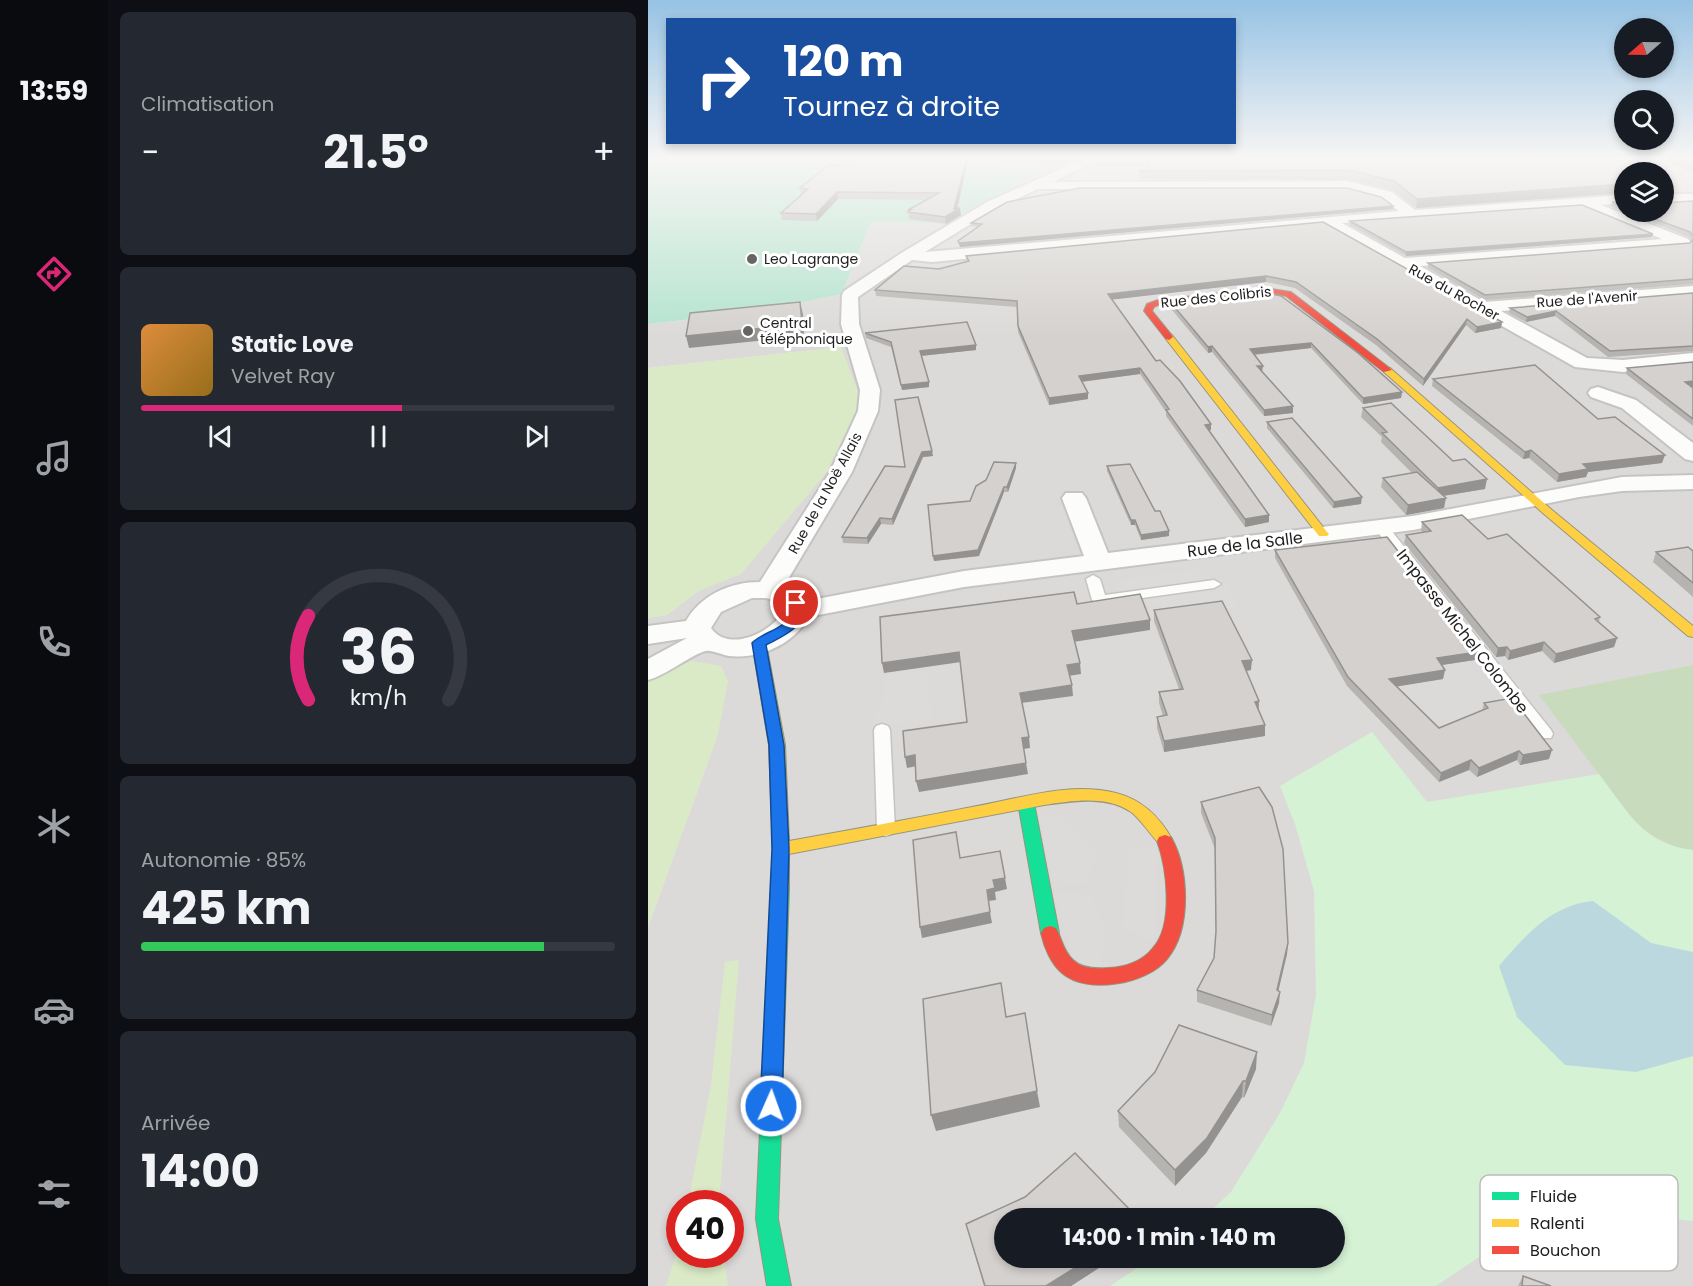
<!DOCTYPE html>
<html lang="fr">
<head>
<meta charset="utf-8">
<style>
	body { margin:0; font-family:Poppins,sans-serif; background:#242831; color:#f1f3f6; height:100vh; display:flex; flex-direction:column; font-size:22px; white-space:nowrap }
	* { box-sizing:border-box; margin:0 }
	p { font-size:20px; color:#9ea1a6 }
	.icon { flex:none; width:33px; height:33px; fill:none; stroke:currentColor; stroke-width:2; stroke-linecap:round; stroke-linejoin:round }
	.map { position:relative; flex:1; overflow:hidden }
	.sheet { display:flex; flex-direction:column; gap:12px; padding:12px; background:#0d0f14; width:540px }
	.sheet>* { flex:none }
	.guide { position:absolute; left:18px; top:18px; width:570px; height:126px; border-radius:0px; box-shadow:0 3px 9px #0003; background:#1a4fa0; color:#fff; overflow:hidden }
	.needle { width:39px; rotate:250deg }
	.buttons { position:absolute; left:966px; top:18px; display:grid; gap:12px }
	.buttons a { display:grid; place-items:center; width:60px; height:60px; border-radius:50%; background:#171b24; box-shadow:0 3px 9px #0003; font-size:30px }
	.speed { position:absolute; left:18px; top:1190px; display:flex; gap:12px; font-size:30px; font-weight:700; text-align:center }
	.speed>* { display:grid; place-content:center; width:78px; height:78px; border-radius:50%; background:#171b24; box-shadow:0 3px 9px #0003; line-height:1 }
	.speed .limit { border:9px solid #d22; background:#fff; color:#111 }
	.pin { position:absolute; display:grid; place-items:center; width:51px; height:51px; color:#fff; margin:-26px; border:3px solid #fff; border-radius:50%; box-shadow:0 2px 6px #0007 }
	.me { position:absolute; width:66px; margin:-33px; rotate:2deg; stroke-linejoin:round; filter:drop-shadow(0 0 4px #0008) }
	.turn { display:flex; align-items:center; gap:21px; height:126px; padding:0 18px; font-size:27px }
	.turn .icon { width:78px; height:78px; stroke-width:2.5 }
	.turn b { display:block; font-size:42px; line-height:51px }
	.big { font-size:45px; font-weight:700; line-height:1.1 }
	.sheet .card { flex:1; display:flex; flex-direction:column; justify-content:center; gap:9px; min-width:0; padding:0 21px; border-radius:9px; background:#242831 }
	.sheet .dial { align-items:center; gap:0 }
	.dial svg { height:156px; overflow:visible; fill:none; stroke:#363941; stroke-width:7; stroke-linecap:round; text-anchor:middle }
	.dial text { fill:#f1f3f6; stroke:none }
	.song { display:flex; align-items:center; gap:18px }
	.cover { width:72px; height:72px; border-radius:9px; background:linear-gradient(135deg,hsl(30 70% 55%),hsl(40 70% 35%)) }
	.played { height:6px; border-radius:3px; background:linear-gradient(90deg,#db2777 55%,#363941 55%) }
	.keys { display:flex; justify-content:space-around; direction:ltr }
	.heat { display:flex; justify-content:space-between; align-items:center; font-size:33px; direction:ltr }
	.charge { height:9px; border-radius:4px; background:linear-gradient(90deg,#34c759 85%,#363941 0) }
	.trip { position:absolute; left:346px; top:1208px; width:351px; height:60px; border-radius:30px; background:#171b24; box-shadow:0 3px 9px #0003; font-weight:700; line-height:60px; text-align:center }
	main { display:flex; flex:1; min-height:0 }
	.tab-bar { display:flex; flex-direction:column; width:108px; justify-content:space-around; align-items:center; background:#090b0e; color:#9ea1a6 }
	.tab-bar .icon { width:42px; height:42px }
	.tab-bar .selected { color:#db2777 }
	.tab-bar b { font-size:27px; color:#f1f3f6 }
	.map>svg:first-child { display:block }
	.residential { fill:#dcdad8; fill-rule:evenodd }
	.grass { fill:#dae9c6 }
	.forest { fill:#c8dbbd }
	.park { fill:#d5f2d5 }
	.pitch { fill:#b3e3ce }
	.parking { fill:#dddbda }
	.water { fill:#bbd8df }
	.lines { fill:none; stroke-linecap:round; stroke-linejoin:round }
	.lane-casing { stroke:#c5c4c3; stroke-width:3 }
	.street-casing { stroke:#c5c4c3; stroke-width:4 }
	.fast-casing { stroke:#95967f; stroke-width:2 }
	.slow-casing { stroke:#95967f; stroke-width:2 }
	.jam-casing { stroke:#95967f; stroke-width:2 }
	.lane { fill:#fcfcfb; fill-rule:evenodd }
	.street { fill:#fcfcfb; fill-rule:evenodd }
	.fast { fill:#16e098; fill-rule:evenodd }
	.slow { fill:#ffcf43; fill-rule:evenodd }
	.jam { fill:#f24e42; fill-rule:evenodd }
	.wall { fill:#b6b4b1 }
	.shaded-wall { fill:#949290 }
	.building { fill:#d4d1ce; stroke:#949290; stroke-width:1.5 }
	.route { fill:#1a73e8; stroke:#114b97; stroke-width:1.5 }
	.poi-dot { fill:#666564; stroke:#fff; stroke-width:2 }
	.labels { text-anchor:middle; stroke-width:6; stroke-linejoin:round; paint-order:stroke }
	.far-poi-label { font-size:14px; fill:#1e1e1e; stroke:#fff; text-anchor:start }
	.far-street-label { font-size:14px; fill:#1e1e1e; stroke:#fff }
	.street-label { font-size:16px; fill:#1e1e1e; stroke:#fff }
	.key { fill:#fff; stroke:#bcbcbc; stroke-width:1.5 }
	.key-label { font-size:16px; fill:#1e1e1e }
</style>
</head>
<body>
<main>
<nav class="tab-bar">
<b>13:59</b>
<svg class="icon selected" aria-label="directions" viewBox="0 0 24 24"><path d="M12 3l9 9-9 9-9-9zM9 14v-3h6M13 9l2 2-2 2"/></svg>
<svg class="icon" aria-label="music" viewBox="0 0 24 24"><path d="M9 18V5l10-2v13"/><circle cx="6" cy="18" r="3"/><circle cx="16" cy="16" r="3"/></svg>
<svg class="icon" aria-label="phone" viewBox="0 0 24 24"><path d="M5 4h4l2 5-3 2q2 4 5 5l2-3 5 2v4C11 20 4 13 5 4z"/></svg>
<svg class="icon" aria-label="climate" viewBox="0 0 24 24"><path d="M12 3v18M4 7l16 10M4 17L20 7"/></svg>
<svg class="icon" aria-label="car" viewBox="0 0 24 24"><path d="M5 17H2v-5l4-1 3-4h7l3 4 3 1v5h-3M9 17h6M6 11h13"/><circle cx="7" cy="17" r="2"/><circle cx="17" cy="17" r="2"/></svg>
<svg class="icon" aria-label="filters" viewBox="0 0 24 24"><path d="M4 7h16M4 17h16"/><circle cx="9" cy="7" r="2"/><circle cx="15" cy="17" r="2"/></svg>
</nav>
<section class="sheet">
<div class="card"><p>Climatisation</p>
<div class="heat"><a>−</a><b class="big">21.5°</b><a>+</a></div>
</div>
<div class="card">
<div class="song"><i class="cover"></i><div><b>Static Love</b><p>Velvet Ray</p></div></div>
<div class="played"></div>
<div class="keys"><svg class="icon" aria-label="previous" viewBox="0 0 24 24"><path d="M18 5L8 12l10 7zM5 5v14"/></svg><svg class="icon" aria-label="pause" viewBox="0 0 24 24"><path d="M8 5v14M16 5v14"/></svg><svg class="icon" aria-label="next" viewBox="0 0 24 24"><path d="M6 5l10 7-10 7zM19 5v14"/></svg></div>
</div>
<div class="card dial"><svg viewBox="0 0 100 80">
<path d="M14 69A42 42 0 1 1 86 69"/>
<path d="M14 69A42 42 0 0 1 14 26" stroke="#db2777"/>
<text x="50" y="56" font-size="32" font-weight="700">36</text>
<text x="50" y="72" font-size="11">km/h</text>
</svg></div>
<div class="card"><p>Autonomie · 85%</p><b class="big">425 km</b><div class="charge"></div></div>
<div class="card"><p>Arrivée</p><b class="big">14:00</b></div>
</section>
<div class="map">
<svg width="1045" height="1286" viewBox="0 0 1045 1286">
	<rect width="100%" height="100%" fill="#edeae7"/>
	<path class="residential" d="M214 157H1045V1286H0V927L70 734 0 680V618L19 615 50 591 93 573 193 347 0 368V324L105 312 194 294 295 223 402 168 206 166ZM976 172H1016V212H976ZM32 1203H82V1254H32ZM357 1218H687V1257H357Z"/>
	<path class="grass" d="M193 347 213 400 178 473 93 574 50 591 19 615 0 618V368Z
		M39 660 73 666 80 681 70 734 0 927V680Z
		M91 960 71 1203H40L63 1085 77 962Z
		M31 1245 32 1254H76L80 1286H18Z"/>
	<path class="forest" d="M1045 665V850L1030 848 994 831 891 695Z"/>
	<path class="park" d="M724 732 779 802 951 774C978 810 996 845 1045 850V1221L1007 1217 892 1216 788 1286H462L506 1257H687V1218H555L583 1192 632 1113 656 1063 668 995 666 891 647 824 632 786Z"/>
	<path class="pitch" d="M7 157H214L206 165 403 168 295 223 223 222 194 294 105 312 0 324V159Z"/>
	<path class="parking" d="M944 157H1027L1045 164V185L1032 187 1045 194H1016V182L1024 184 1016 181V172H994L1015 169 1008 166 1011 168 976 172Z
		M223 222 295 223 194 294Z
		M549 569 556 582 577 579 589 607 516 617 513 604 473 594 468 581Z
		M278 670 284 718 225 727 226 715 238 695 236 676Z
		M412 814 449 853 437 885 404 880 393 818Z
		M509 846 506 941 475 928 481 850Z
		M406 892 444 895 458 935 451 969 426 961Z"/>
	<path class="water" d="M945 901 1003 943 1045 952V1056L988 1072 917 1065 869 1017 851 966C877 936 903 905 945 901Z"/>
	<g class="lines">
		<g class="lane-casing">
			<path id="lane" d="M733 523 738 524 903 730 905 734 903 738H891L728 530 727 527Z
				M445 575 452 579 457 595 566 580 573 584 566 588 451 604 444 600 438 579Z
				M234 724 240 726 242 730 247 829 244 834 238 836 232 834 229 829 226 730 228 726Z"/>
		</g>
		<g class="street-casing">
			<path id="street" d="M439 157H455L405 182 699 181 744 192 767 210 976 195V203L953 205 1040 239 1043 242 1040 245 772 266 836 302 1045 286V296L853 311 939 358 975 360 1045 353V365L975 372 927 367 675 225 284 262 264 260 210 297 211 324 232 390 230 411 204 472 136 586 152 591 158 601 316 571 436 556 414 498 418 493H434L438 498 460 553 765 516 974 477 1045 475V489L974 491 931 497 765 530 316 587 160 617C146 645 111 659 81 656 74 655 64 650 58 651 46 653 17 676 0 680V659L39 638 0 644V626L38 621C53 595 82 582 112 582L182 472 210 411 212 390 193 324 194 295 196 291 255 252 339 202ZM390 189H699L734 198 751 211 277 252 349 208ZM934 206 1014 239 757 258 694 223ZM104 598H118L131 602 135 611C124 633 80 653 63 628L73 612Z
				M1016 194H1045V202H1016Z
				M950 387 988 400 1045 443V461L1037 459 974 408 943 397 940 393 943 389Z"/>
		</g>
		<g class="fast-casing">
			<path id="fast" d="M378 797 384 799 386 803 411 933 408 938 402 940 396 938 393 933 370 803 372 799Z
				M132 881 138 883 141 888 130 1219 143 1286H119L108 1219 123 888 126 883Z"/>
		</g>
		<g class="slow-casing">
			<path id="slow" d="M518 335H524L679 532 681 534 679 536H671L518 339Z
				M736 368H742L904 510 1045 626V637L1040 636 896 514 736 372Z
				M111 639 118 643 137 745 141 841C202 830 263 819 324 807 370 799 422 781 468 793 495 800 512 817 525 841L523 845C519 847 518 848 514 846 510 845 492 818 483 812 459 795 424 801 396 805L141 854V888L138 893 132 895 126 893 123 888 125 849 121 745 104 643Z"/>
		</g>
		<g class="jam-casing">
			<path id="jam" d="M618 288 643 292 744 370 736 372 638 296 618 292 512 304 506 307 504 311 525 337 521 340 518 339 496 311 499 304 510 300Z
				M517 835 523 837C541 869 544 929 519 959 499 984 439 995 414 973 403 964 396 947 393 933L396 928 402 926 408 928C414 939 415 951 425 960 434 969 448 969 460 968 477 967 494 962 505 948 526 925 519 868 509 841L511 837Z"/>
		</g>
		<use href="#lane" class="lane"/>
		<use href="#street" class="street"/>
		<use href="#fast" class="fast"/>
		<use href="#slow" class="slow"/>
		<use href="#jam" class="jam"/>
	</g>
	<path class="wall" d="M206 157H433L415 165 320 161 309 209 313 215 298 224 261 219 260 210 279 200 190 199 169 221 134 220 133 213 153 195 152 188 196 166Z
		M448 157H992L987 172H976V194V193L768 208 745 190 700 179H491V171L501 169V167L446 166V158Z
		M1009 157H1045V173Z
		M976 201V212H1016L1045 201V284L837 300 780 268V263L1042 243 1044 240 1041 237 963 206 964 202Z
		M745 206V209L312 247 310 241 330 227 323 226V223Z
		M702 221 1004 237 758 256 702 225Z
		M675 222 854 322 853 328 827 333 818 325 775 386 728 345 647 288 618 282 464 299 508 361 563 424V430L561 431 621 515V522L597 527 518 416V412L492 374 434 382 440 393V399L401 405 370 332 369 307 228 296 227 290 319 262 318 256Z
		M618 293 754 392 753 398 715 404 663 348 606 355 614 372 645 406V413L616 416 564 352 560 353 524 310V304Z
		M1045 293V351L960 357 907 316 878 322 861 313 862 308Z
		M217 333 328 345V350L273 356 281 387 254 390 243 347 218 338Z
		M979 368 1043 387 1045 388V426L978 374Z
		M785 379 950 419 1014 463 940 472 938 477 909 482 881 458 875 459 784 386Z
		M247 400 285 456 275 457 245 525 233 524 220 544 195 543 194 537 257 467Z
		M715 408 805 461 837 489 795 496 796 508 758 515 733 487 735 478 764 473 733 442 734 437 713 417Z
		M619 422 713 504 685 508 619 428Z
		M459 466 507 511 521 536 493 540 487 525H483L459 471Z
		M368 468 360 492H356L331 556 286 561 285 556 322 501Z
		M774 522 840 539 952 617 951 622 969 638 966 647 906 663 894 651 860 660 857 656 848 657 756 543 758 535 775 532 773 531Z
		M627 550 829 652 827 660 794 665 797 670 795 679 749 686 791 728 834 711 836 703 901 759 872 765 869 760 829 777 821 770 791 782 699 686 627 558Z
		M1045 551V597L1005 562 1008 552Z
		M506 610 603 670 598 671 611 701V710L617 725V736L516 752 509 728V717L515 716 511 703V692L531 689 506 621Z
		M553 802 640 943 639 954 630 991 631 1003 623 1026 549 1002V990L566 958 568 936 567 849 553 813Z
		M608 1069 596 1098 594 1097 558 1153 527 1186 471 1127 470 1111Z
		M318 1224 454 1266 423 1286H336Z
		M875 1276 903 1286H870Z"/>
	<path class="shaded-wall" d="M319 157H320V161L309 210 312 208 313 215 298 224 297 217 306 209Z
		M419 157H433L415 165V159Z
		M976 184V193L768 208 769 199Z
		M189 192 190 199 169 221 168 214Z
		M745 206V209L312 247 311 243Z
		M1005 234 1004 237 758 256V252Z
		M618 276V282L461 300 460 294Z
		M152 302 155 314 156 336 41 348 38 336Z
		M908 311 907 316 878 322 879 317Z
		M819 319 818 325 775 386 776 379Z
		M854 322 853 328 827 333 829 327Z
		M663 343V348L602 355V349Z
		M328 345V350L272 356V351Z
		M564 346V352L560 353V347Z
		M609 366H615L614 372Z
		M492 368V374L431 382V376Z
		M1045 381V387L1035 388 1037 382Z
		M281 382V387L254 390 253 385Z
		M754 392 753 398 715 404V398Z
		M440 393V399L401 405V398Z
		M645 406V413L616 416V410Z
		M563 424V430L556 431 557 425Z
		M883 450 881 458 875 459 877 452Z
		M284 451 285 456 275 457 245 525 244 519 274 452Z
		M1017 455 1014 463 940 472 938 477 909 482 911 474 935 464Z
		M368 463V468L360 492 359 487Z
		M839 479 837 489 788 497 790 488Z
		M356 487V492L331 556 286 561 285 556Z
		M714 497 713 504 685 508 686 502Z
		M798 498 796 508 758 515 760 505Z
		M621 515V522L597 527V519Z
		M232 518 233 524 220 544 219 538Z
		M483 520H487V525H483Z
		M521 531V536L493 540V535Z
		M502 620V630L425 642 424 631Z
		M969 638 966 647 906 663 908 654Z
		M896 642 894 651 860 660 862 651Z
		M859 647 857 656 848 657 850 648Z
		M311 652 313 662 236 673 234 663Z
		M829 652 827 660 787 666 789 658Z
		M604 660 603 670 593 672 594 661Z
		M432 663 433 674 420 676 419 665Z
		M797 670 795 679 740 688 741 679Z
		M424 685 425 696 373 703 372 693Z
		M611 701 610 712 607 702Z
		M617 725V736L516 752V741Z
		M381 737 382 748 375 749 374 738Z
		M904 750 901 759 872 765 875 755Z
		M871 751 869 760 829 777 831 768Z
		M267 755 269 766 259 768 257 757Z
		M823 760 821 770 791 782 793 773Z
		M378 763 380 774 271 792 268 781Z
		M357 878 359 889 347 892 348 900 340 901 339 890 345 880Z
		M342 912 344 923 274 938 272 927Z
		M640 943 639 954 628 1001 629 990Z
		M632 992 631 1003 623 1026 624 1015Z
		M609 1052 608 1069 596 1098 598 1081Z
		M595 1081 594 1097 558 1153 527 1186V1170Z
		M389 1091 392 1107 288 1131 283 1115Z
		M444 1257H462L454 1266 423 1286H398Z"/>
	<path class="building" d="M206 157H319L306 209 312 208 297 217 260 212 263 210H260L291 193 189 192 168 214 133 213 160 189 152 188 180 165 196 166Z
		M373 157H419L415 159Z
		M448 157H991L986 172H976V184L769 199 746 181 700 170 491 171 501 169 500 158H446Z
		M1030 157H1045V163Z
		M432 188H699L733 197 745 206 311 243 310 241 334 224 323 223 359 202Z
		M976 201V207L964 202Z
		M1045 201V236L1042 232 988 212H1016V203Z
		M934 205 1005 234 758 252 702 221Z
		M675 222 854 322 829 327 819 319 776 379 729 339 648 282 618 276 460 294 508 361 512 360 532 381 563 424 557 425 621 515 597 519 518 410 521 409 492 368 431 376 440 393 401 398 370 326 369 301 227 290 256 266 291 269 321 261 318 256Z
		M1045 239V279L837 295 780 263 1042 243Z
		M618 293 633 296 710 353 754 392 715 398 663 343 602 349 615 366H609L645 406 616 410 564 346 560 347 524 304Z
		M1045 293V346L962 351 908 311 879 317 862 308Z
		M152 302 154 324 38 336 42 313Z
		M319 322 328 345 272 351 281 382 253 385 243 342 217 333Z
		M1045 362V381L1037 382 1045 388V419L979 368Z
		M887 365 950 419 967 417 1017 455 935 464 940 469 911 474 883 450 877 452 785 379Z
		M270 397 284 451 274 452 244 519 232 518 219 538 194 537 237 466 257 467 247 400Z
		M743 403 805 461 817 459 839 479 790 488 734 433 739 432 715 408Z
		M644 418 714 497 686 502 619 422Z
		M346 462 368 463 359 487H356L330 550 285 556 280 505 322 501 328 486 338 480Z
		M482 464 507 511H512L521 531 493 535 487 520H483L459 466Z
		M769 472 798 498 760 505 735 478Z
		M814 515 840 539 859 534 952 617 947 619 969 638 908 654 896 642 862 651 859 647 850 648 758 535 783 531 774 522Z
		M739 537 829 652 789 658 797 670 741 679 791 728 840 708 836 703 864 698 904 750 875 755 871 751 831 768 823 760 793 773 700 677 627 550Z
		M1040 547 1045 551V583L1008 552Z
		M426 592 429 604 492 594 502 620 424 631 432 663 419 665 424 685 372 693 381 737 374 738 378 763 268 781 267 755 257 757 255 731 319 722 311 652 234 663 232 617Z
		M574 601 604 660 594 661 611 701 607 702 617 725 516 741 509 717 519 715 511 692 535 689 506 610Z
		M611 787 624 807 635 849 640 943 629 990 632 992 624 1015 549 990 566 958 568 931 567 838 553 802Z
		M308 832 312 858 352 851 357 878 345 880 347 888 339 890 342 912 272 927 265 840Z
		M353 983 358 1017 377 1013 389 1091 283 1115 275 999Z
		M531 1025 609 1052 598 1081H595L559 1138 527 1170 470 1111 507 1072Z
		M427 1153 485 1213 481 1218H357V1257H444L398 1286H337L318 1224 377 1197Z
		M875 1276 903 1286H874Z"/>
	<linearGradient id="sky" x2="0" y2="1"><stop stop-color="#96c2e4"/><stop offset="0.47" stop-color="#f7f6f4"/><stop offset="1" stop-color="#f7f6f4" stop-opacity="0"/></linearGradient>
	<rect width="1045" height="337" fill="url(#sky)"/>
	<path class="route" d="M148 599 154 603C160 627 135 636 118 645L136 745 141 849 134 1106 130 1113 123 1116 116 1113 112 1106 124 849 121 745 104 643C117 629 147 630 141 603Z"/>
	<g class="poi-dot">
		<circle cx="104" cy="259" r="6"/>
		<circle cx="100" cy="331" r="6"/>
	</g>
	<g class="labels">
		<g class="far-poi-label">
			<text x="116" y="264">Leo Lagrange</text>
			<text x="112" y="328">Central<tspan x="112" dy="16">téléphonique</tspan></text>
		</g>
		<g class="far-street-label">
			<text transform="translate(806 292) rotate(29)" y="5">Rue du Rocher</text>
			<text transform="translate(568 297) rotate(-6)" y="5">Rue des Colibris</text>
			<text transform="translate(939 299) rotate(-4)" y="5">Rue de l'Avenir</text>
			<text transform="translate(177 493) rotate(-61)" y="5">Rue de la Noë Allais</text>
		</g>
		<g class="street-label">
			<text transform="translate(597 544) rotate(-7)" y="6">Rue de la Salle</text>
			<text transform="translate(815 631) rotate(52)" y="6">Impasse Michel Colombe</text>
		</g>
	</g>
	<rect x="832" y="1175" width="198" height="96" rx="9" class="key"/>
	<rect x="844" y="1192" width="27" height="8" fill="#16e098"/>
	<rect x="844" y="1219" width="27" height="8" fill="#ffcf43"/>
	<rect x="844" y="1246" width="27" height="8" fill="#f24e42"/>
	<g class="key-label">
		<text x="882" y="1202">Fluide</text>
		<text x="882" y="1229">Ralenti</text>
		<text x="882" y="1256">Bouchon</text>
	</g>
</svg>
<div class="buttons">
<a><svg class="needle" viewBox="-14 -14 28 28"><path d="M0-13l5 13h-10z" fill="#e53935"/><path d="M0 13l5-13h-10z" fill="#9ea1a6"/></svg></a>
<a><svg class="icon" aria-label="search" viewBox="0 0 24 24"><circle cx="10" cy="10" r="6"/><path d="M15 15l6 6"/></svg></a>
<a><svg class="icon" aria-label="layers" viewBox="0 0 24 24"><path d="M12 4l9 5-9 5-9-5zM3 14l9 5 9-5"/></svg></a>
</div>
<div class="speed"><div class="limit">40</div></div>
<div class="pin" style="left:148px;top:603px;background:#d93025"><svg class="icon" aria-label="arrive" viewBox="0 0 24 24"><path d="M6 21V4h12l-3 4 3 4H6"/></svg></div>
<svg class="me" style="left:123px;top:1106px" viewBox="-20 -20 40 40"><circle r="17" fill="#1a73e8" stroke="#fff" stroke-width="3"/><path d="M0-11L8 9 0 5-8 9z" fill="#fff"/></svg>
<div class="trip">14:00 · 1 min · 140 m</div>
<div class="guide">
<div class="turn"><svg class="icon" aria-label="right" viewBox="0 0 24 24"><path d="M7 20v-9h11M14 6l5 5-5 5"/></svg><div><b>120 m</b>Tournez à droite</div></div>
</div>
</div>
</main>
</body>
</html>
